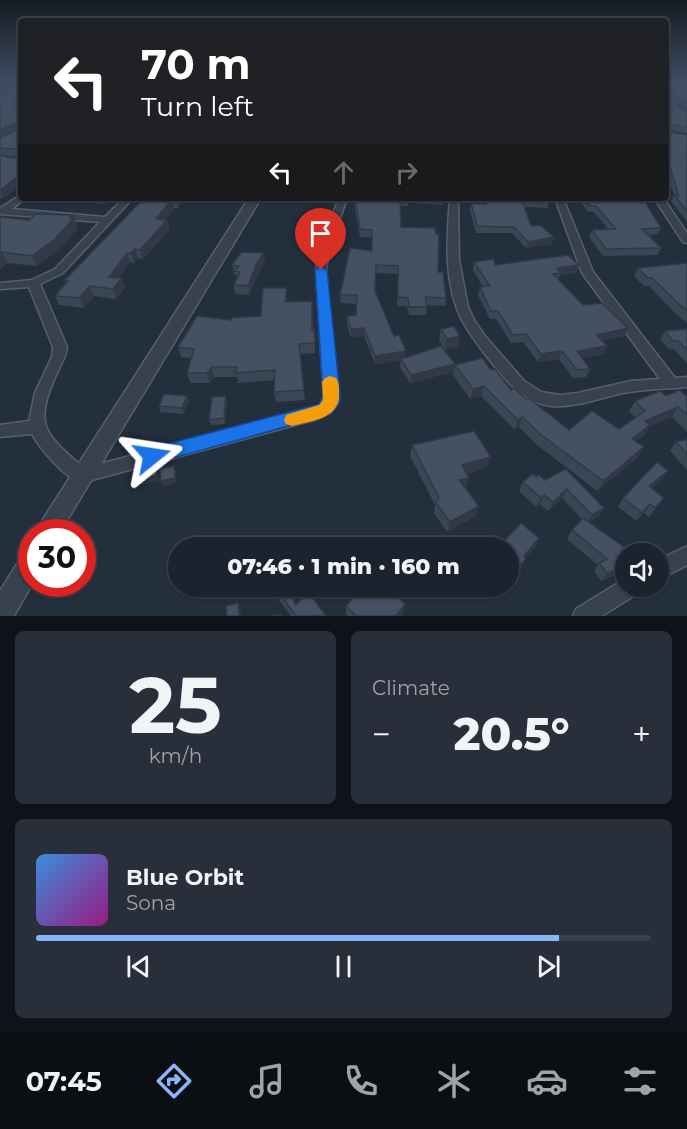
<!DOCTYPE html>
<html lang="en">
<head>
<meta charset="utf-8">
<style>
	body { margin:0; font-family:Montserrat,sans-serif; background:#282f3a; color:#f1f3f6; height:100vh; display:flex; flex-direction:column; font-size:22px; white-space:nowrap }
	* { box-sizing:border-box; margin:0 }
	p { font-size:20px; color:#a0a4aa }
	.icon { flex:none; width:33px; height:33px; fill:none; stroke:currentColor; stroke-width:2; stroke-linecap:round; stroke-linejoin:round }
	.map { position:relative; height:616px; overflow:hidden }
	.side { display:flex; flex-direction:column; gap:15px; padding:15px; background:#0f1319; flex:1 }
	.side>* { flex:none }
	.banner { position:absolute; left:18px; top:18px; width:651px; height:183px; border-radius:6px; box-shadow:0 2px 4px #0004,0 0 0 2px #39404a; background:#202124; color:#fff; overflow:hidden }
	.tools { position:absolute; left:615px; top:543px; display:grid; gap:12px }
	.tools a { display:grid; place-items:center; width:54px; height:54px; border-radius:50%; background:#1b232e; box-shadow:0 2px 4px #0004,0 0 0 2px #39404a; font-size:30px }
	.speed { position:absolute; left:18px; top:519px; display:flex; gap:12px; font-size:30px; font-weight:700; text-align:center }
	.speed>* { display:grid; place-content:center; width:78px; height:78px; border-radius:50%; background:#1b232e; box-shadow:0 2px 4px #0004,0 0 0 2px #39404a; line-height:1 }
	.speed .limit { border:9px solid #d22; background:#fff; color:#111 }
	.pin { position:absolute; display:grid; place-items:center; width:51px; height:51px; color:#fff; margin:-62px -26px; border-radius:50% 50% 50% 0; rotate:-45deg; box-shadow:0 0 6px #0007 }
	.pin .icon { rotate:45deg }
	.me { position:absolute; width:66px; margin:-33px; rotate:75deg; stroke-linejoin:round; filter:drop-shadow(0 0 4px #0008) }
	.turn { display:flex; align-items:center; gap:21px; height:126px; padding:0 24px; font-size:27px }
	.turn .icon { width:78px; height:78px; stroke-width:2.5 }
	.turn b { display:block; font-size:42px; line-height:51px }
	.lanes { display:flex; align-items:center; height:57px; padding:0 24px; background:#0003; justify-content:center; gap:30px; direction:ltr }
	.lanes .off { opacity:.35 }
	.big { font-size:45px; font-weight:800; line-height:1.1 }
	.side .tile { flex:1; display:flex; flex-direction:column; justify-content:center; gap:9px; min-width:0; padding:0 21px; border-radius:9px; background:#282f3a }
	.side .dial { align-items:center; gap:0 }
	.dial b { font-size:78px; line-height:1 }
	.song { display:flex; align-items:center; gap:18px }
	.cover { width:72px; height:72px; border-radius:9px; background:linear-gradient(135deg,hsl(210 70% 55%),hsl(310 70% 35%)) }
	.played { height:6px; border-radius:3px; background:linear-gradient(90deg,#8ab4f8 85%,#39404a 85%) }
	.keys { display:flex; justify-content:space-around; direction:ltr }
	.heat { display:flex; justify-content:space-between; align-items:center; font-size:33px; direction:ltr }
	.side .tiles { flex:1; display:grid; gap:15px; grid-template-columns:1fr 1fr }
	.tile:last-child { grid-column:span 2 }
	.trip { position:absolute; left:168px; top:537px; width:351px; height:60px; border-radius:30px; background:#1b232e; box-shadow:0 2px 4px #0004,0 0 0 2px #39404a; font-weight:800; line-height:60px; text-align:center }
	.menu { display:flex; height:96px; justify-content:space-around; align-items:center; background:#0b0e12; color:#a0a4aa }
	.menu .icon { width:42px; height:42px }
	.menu .current { color:#8ab4f8 }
	.menu b { font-size:27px; color:#f1f3f6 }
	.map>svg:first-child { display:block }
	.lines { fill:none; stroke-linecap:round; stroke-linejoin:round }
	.minor-casing { stroke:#565f6c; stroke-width:3 }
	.tertiary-casing { stroke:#565f6c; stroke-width:3 }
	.minor { fill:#38414e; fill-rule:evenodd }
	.tertiary { fill:#38414e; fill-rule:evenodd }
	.wall { fill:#3b4654 }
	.shaded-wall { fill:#303945 }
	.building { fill:#455162; stroke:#303945; stroke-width:1.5 }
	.route { fill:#1a73e8; stroke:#114b97; stroke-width:1.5 }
	.slow { fill:#f59e0b }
</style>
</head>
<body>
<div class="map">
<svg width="687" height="616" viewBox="0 0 687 616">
	<rect width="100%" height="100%" fill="#242f3e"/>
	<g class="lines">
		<g class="minor-casing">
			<path id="minor" d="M21 195V198H25L12 209 105 217 124 198H133L63 273 40 284 67 347C66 357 61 364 57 373 33 426 44 433 84 468L311 409 320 405 324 400 316 270 319 250 339 198H347L329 250 326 270 338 402C333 412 325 416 314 420L81 483C64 477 41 450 32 434L0 437V425L29 421 35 393 52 357 53 347 29 287 0 289V283L32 280 55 269 100 222 0 214V208Z
				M450 198H458L459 260 468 307 474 320 485 336 524 381 541 392 560 395 578 393 631 381 660 379 582 273 555 198H563L593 272 675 378 687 377V387C666 389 644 389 623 393 599 398 576 408 551 406 526 403 512 387 496 368 484 353 471 337 462 320 443 283 447 238 450 198Z
				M654 198H663L687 233V243L683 242Z
				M687 546V565L658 580V560Z
				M626 578V586H641L638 593 602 616H573L576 609Z"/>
		</g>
		<g class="tertiary-casing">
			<path id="tertiary" d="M249 198H261L60 532H37L40 524Z
				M32 549V584L14 616H0V591L24 553Z"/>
		</g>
		<use href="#minor" class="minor"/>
		<use href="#tertiary" class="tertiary"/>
	</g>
	<path class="wall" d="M0 82H21V157L0 155 12 158H21V186H20L3 198H0V138L16 130 20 83 0 93Z
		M666 82H687V109L675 102 667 93 668 98 680 108 687 110V133L666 129 668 132 687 135V222L671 201 674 195 666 169V127L672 111H666Z
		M49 198H112L106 204 50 201Z
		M140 198H187L178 208H174L165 220H167L170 229 143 259 138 258 134 263 130 262 118 278H122L125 288 116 299 94 296 84 308 59 305 55 296 66 284 64 281 141 202Z
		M353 198H444L443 205 411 203H408V206H400L401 227 438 272 446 298 445 306 427 305 426 315H409L407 306H397L398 274 376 273 375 291 394 336 406 357 453 372 410 383 400 367 401 360 375 364 364 336 351 338 347 325V316L356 315 357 304 341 303 340 295 372 251V238L360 237Z
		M482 198H548L549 201 547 208 524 207 531 226 554 237 552 244 526 248 512 233H476L470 210 471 203 484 204Z
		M577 198H643L661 228 658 234 648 235 661 248 658 255 603 256 589 237 592 230 608 229 594 212H588Z
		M0 217 77 225 76 227 77 229 60 249 37 266 7 263 0 270Z
		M265 262 259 272 249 295 235 294 234 285 237 278 236 275 234 274 232 265Z
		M474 262 495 265H579L576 273 560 275 558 280 583 305 628 328 624 336 602 341 607 346 603 354 582 358 590 369 586 377 573 378 559 359 538 362 523 342 511 343 496 319H490L478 295 480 287H483L473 270Z
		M687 263V323L675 313 649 286H644L634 276 638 268Z
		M287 297V302L312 301 313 329H314L315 353 300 354 305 400 276 402 274 392 275 380 238 383 237 377H214L209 383H190L187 373 191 358 181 357 178 347 231 320 261 316Z
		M441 329 460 336 458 347 445 350 439 340Z
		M687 329V364L674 349H669L660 339 665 331Z
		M455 365 491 370 511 390 569 430 619 429 636 418 629 411 635 401 666 396 687 397V432L672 417 650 426 644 435 636 441 638 457 597 491 536 444 519 427 514 429 481 396 470 399 453 375Z
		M187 396 189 401 183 414 160 412 159 406Z
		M227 401 225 424 211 425 209 420Z
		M687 439V470L670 451 676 442Z
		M412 445 487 467 467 474 466 488 479 506 476 516 447 532 434 513 435 505 410 456Z
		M566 469 604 508 599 516 589 522 628 550 618 561 622 567 616 575 601 581 594 571 598 565 567 539 572 530 582 519 562 498 548 511 540 504 536 507 519 491 523 482 536 477 545 480Z
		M662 480 651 488 664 498 649 517 644 513 636 521 618 507 623 498Z
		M403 586H425L412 598Z
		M495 586H505L500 591Z
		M277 590 295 605 326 616H291L278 599Z
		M405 604 403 613 401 616H348L346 614V606Z"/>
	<path class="shaded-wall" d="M7 82H20V83L0 93V85Z
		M20 121 21 128 0 138V129Z
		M16 178 20 186 3 198 0 190Z
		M104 198H112L106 204Z
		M178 198H187L178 208 176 200Z
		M172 199 174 208 159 228 156 219Z
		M73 215 77 225 76 227 77 229 60 249 37 266 32 256Z
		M167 220 170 229 143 259 140 250Z
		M554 237 552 244 526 248 528 242Z
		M135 249 138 258 134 263 131 253Z
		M2 252 7 263 0 270V254Z
		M127 253 130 262 112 286 109 277Z
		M264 253 265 262 259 272 249 295 248 286 257 263Z
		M579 265 576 273 560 275 561 273 557 268Z
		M122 278 125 288 116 299 113 289Z
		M90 286 94 296 84 308 79 298Z
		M364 328V336L351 338V329Z
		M628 328 624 336 593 343 597 335Z
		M460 336 458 347 445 350 447 339Z
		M607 346 603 354 573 359 577 351Z
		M406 351V359L375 364V356Z
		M562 351 559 359 538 362 541 354Z
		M455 364 453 372 410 383 411 375Z
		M212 367 214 377 209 383 207 373Z
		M484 386 481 396 470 399 473 389Z
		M187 396 189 401 183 414 182 408Z
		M226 396 227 401 225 424 224 418Z
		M678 407 672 417 650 426 644 435 626 448 632 439 645 421Z
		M523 417 519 427 514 429 518 420Z
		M644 447 638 457 597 491 603 481Z
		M491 457 487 467 459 476 462 465Z
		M156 462 158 468 159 481 142 485 140 480Z
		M174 466 176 471 177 483 163 487 161 481Z
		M668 471 662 480 643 495 649 486Z
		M469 478 466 488 459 480Z
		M567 489 562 498 548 511 553 502Z
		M544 495 540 504 536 507 541 498Z
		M650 504 644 513 636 521 642 513Z
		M479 506 476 516 447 532 450 522Z
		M604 508 599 516 587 524 592 515Z
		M539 538 535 547 520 565 524 556Z
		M628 550 622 558 611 568 617 560Z
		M526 559 522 567 508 582V578Z
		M622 567 616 575 601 581 607 573Z
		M421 586H425L412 598 413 594Z
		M358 588V592L332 600 331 595Z
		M238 603 241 612V616H239Z
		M405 604 403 613 401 616H396Z"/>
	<path class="building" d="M0 82H7L0 85Z
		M20 82H21V152L20 153 18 149 0 148V138L19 129 20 121 0 129V94L20 85Z
		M666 82H687V103L677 97 670 88H666L668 98 680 108 687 110V127L667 124 674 106H666Z
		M666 128 668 132 687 135V211L674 195 679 196 669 164 666 163Z
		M0 155 12 158H21V179L16 178 0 190Z
		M144 198H178L176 200 172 199 156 219 167 220 140 250 135 249 131 253H127L109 277 122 278 113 289 90 286 79 298 55 296 68 281H64Z
		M355 198H409V199L400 198 401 227 435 228 436 234H439L438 272H443L446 298 425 297 427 307H409L408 298 398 297V266L376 265 375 291 394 336 399 335 406 351 375 356 364 328 351 329 347 316 356 315 357 295H340L350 248 372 251V230L360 229Z
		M485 198H548L549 201 522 200 531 226 540 225 554 237 528 242 514 227 477 226 471 203 486 204Z
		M584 198H643L661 228 642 229 661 248 606 249 592 230 616 229 596 206H590Z
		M36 214 73 215 70 218 73 219 55 239 32 256 2 252 0 254V217L29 220Z
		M242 252 264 253 257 263 248 286 234 285 240 272 235 271 239 266 232 265Z
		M568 255 579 265 557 268 561 273 553 274 583 305 602 303 628 328 597 335 607 346 577 351 590 369 577 370 562 351 541 354 526 334 513 335 498 311H491L480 287 490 286 474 262 494 259 495 265Z
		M687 263V311L680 305 652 278H648L638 268Z
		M263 288H287L285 302 312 301V330L314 329 315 343 299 344 304 390 274 392 275 370 236 373 237 367H212L207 373H187L194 349 178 347 197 316 231 320V318L261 316Z
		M454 326 460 336 447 339 441 329Z
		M687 329V350L678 341H673L665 331Z
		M441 346 455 364 411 375 401 359Z
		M482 358 491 370 495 369 511 390 514 388 527 400 530 399 569 430 592 411 619 429 645 411 635 401 660 391 666 396 680 390 687 397V415L678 407 645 421 650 425 632 439 644 447 603 481 540 434 523 417 518 420 484 386 473 389 455 365Z
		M164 394 187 396 182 408 159 406Z
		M226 396 224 418 209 420 212 397Z
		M474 431 491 457 462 465 469 478 459 480 479 506 450 522 436 503 439 497 412 445Z
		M687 439V454L676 442Z
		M156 462 157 476 140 480V466Z
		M657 462 668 471 649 486 664 498 655 508 650 504 642 513 623 498Z
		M174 466 175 478 161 481 160 469Z
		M566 469 604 508 592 515 567 489 553 502 544 495 541 498 523 482 533 474 536 477 539 475 545 480Z
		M583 518 628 550 617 560 622 567 607 573 599 563 607 559 572 530Z
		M521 523 539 538 524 556 526 559 508 578V548H498Z
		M289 586H291L295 605 309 593 326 616H296L277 590Z
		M329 586H358V588L331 595Z
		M363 586H386L405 604 396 616H356L346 606Z
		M407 586H421L413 594Z
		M238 603 239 616H227L226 606Z
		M281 614 282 616H272Z"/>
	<linearGradient id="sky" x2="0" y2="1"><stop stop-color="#141a22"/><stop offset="0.49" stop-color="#3f4d63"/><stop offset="1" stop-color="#3f4d63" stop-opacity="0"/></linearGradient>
	<rect width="687" height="168" fill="url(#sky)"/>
	<path class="route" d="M321 267 327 270 340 394V402L331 414 152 464 146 462 143 456 146 451 152 448 320 404 323 394 315 270Z"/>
	<path class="slow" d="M330 376 336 378C339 383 339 386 339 392 341 419 313 420 292 426L286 424 284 420 286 415 319 405 323 400 322 382 325 378Z"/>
</svg>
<div class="tools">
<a><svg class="icon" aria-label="sound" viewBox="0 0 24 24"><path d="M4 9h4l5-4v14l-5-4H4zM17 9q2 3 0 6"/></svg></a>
</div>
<div class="speed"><div class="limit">30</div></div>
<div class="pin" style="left:321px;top:270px;background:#d93025"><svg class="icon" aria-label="arrive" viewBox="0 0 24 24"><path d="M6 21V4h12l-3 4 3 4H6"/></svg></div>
<svg class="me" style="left:152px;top:456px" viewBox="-20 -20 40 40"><path d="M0-17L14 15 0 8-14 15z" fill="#1a73e8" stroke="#fff" stroke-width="4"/></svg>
<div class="trip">07:46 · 1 min · 160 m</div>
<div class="banner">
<div class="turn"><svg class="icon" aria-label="left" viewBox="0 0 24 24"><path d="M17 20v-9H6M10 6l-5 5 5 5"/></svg><div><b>70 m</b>Turn left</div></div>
<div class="lanes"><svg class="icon" aria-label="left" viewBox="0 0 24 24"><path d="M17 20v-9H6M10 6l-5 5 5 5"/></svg><svg class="icon off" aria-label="ahead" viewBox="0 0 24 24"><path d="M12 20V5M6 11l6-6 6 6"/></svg><svg class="icon off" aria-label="right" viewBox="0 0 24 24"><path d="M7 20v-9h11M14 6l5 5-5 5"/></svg></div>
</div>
</div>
<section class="side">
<div class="tiles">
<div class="tile dial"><b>25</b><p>km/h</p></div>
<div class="tile"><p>Climate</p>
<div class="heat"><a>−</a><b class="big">20.5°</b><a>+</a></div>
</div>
<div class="tile">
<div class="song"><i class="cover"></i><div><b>Blue Orbit</b><p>Sona</p></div></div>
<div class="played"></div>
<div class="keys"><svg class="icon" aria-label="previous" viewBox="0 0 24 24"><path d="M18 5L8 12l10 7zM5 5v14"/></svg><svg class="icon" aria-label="pause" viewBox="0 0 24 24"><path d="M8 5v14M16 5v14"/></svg><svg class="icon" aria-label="next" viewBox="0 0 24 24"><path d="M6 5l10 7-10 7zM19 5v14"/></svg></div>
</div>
</div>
</section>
<nav class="menu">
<b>07:45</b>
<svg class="icon current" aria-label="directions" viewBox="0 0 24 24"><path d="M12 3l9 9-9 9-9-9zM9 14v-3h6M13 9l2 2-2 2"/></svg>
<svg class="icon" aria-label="music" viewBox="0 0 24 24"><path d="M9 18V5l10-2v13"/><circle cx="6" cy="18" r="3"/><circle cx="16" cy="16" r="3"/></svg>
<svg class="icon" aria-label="phone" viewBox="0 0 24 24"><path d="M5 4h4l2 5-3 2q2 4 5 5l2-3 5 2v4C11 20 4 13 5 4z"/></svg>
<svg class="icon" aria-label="climate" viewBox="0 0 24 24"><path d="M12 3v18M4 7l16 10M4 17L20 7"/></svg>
<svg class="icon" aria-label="car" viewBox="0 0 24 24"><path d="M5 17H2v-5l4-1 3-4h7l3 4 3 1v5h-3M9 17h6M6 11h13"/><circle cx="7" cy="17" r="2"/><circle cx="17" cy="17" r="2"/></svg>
<svg class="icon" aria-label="filters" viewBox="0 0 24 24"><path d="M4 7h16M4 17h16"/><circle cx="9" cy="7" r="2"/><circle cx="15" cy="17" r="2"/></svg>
</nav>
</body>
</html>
